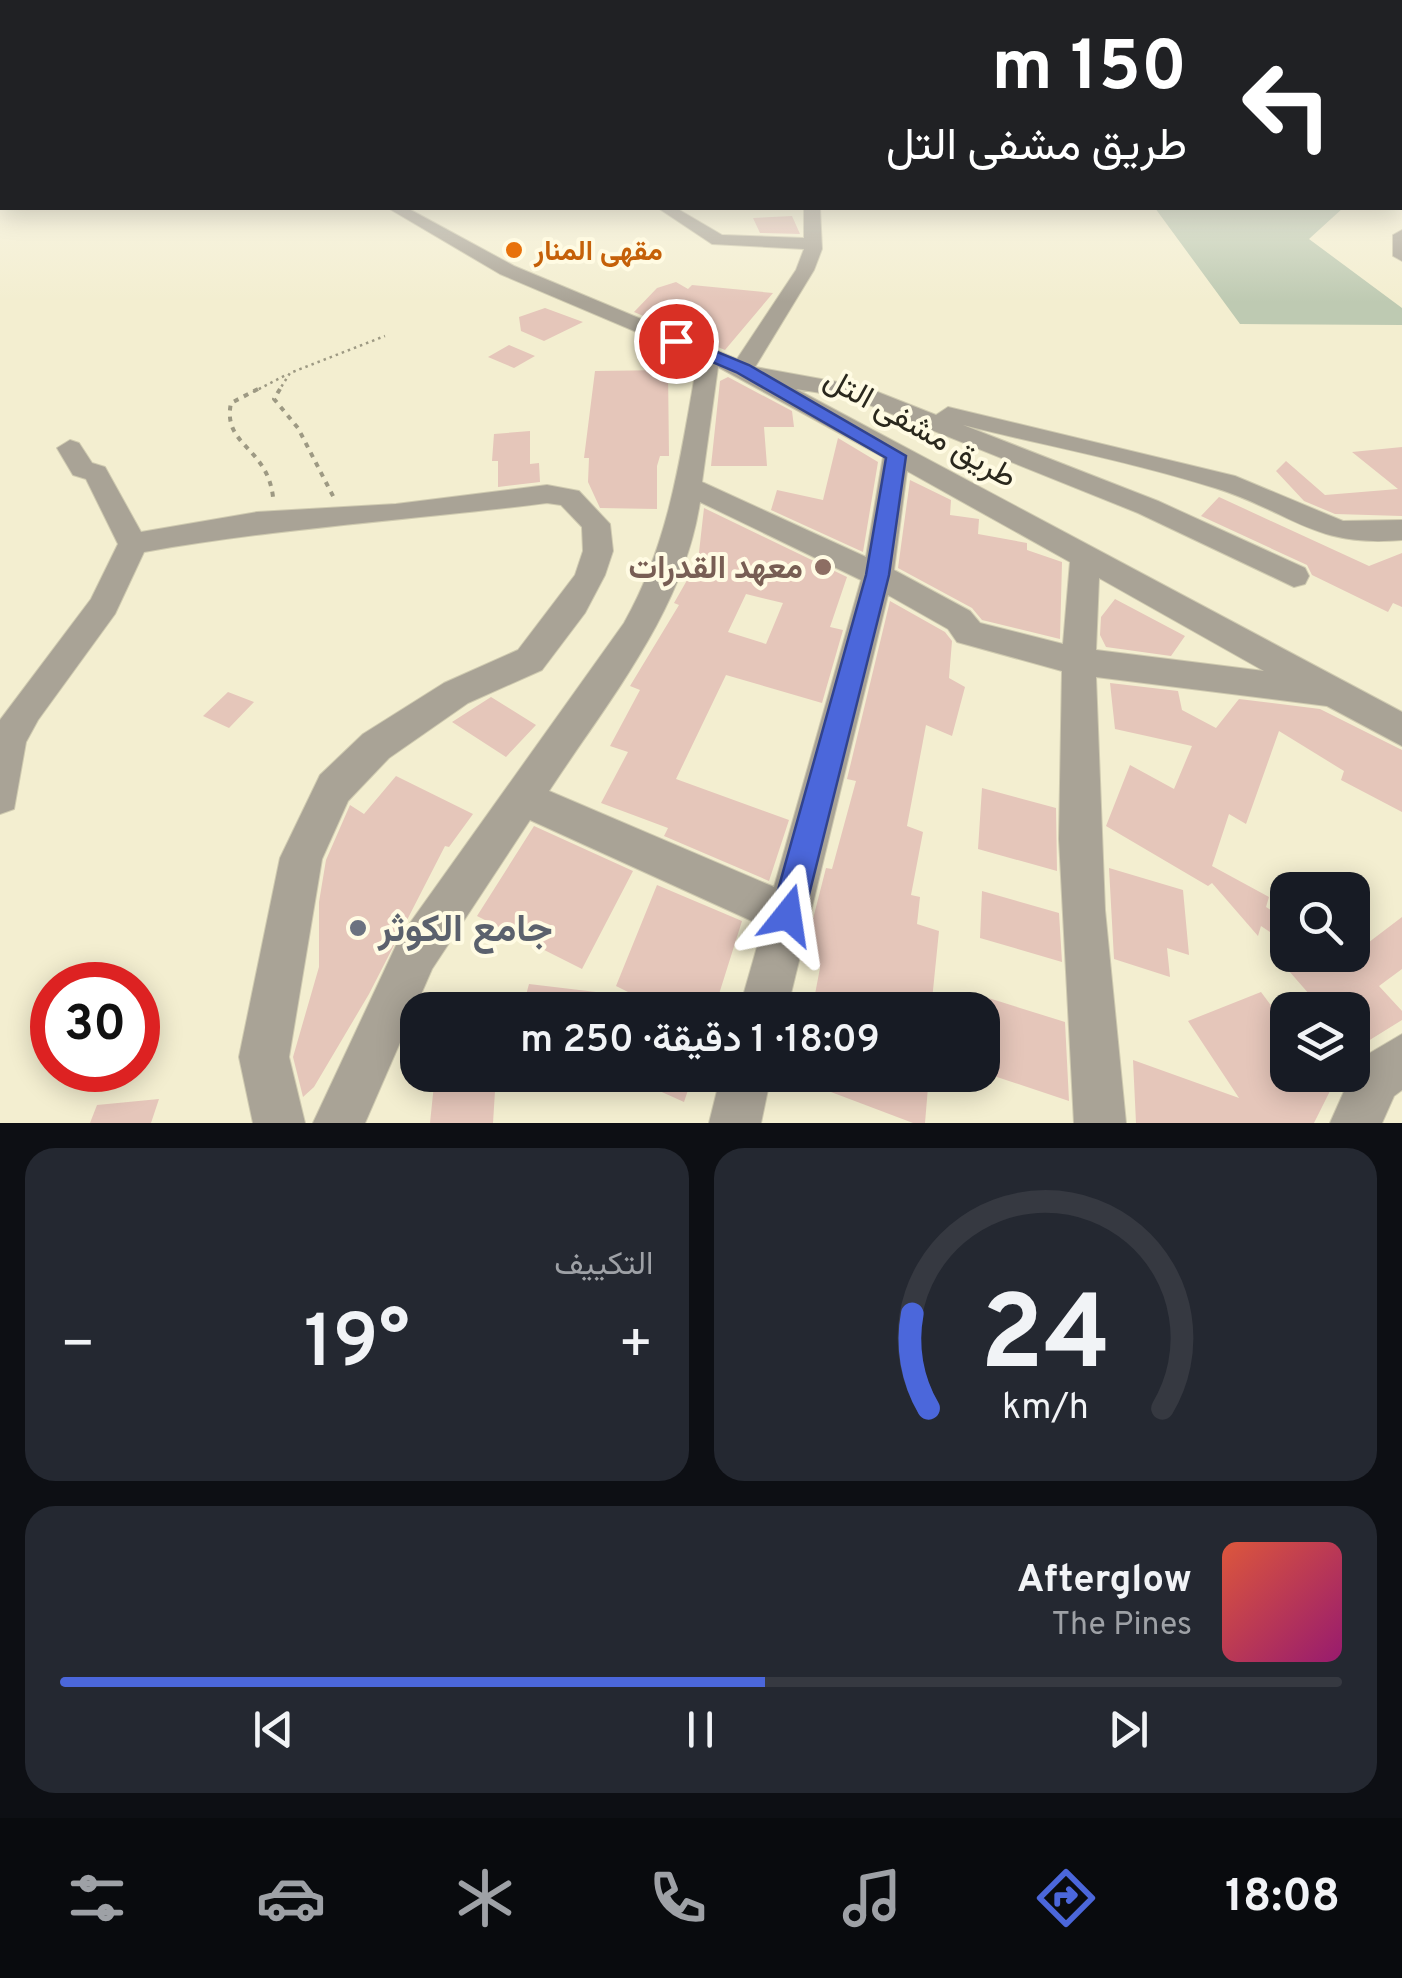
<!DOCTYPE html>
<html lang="ar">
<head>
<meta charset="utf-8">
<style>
	body { margin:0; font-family:Overpass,Vazirmatn,sans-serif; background:#242831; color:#f1f3f6; direction:rtl; height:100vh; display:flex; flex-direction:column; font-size:38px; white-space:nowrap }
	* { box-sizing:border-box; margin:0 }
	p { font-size:32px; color:#9ea1a6 }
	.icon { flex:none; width:55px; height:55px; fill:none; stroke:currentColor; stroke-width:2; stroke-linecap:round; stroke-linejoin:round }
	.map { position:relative; height:1123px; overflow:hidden; direction:ltr }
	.drawer { display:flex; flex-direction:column; gap:25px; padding:25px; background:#0d0f14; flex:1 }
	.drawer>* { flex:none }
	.top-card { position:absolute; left:0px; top:0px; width:1402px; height:210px; box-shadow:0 5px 25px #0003; direction:rtl; background:#202124; color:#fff; overflow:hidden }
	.controls { position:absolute; left:1270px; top:872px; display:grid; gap:20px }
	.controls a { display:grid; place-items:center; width:100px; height:100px; border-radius:20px; background:#171b24; box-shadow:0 5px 25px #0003; font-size:50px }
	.speed { position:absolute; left:30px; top:962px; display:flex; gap:20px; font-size:50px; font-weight:700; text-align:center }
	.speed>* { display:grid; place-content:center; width:130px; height:130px; border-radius:50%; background:#171b24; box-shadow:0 5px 25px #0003; line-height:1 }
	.speed .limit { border:15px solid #d22; background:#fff; color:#111 }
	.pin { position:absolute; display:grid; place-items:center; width:85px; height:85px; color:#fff; margin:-42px; border:5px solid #fff; border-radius:50%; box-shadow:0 2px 10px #0007 }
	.me { position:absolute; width:110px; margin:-55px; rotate:15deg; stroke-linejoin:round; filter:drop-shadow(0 0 8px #0008) }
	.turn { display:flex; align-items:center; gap:35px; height:210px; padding:0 50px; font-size:45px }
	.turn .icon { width:130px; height:130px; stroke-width:2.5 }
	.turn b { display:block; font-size:70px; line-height:85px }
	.big { font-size:75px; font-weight:600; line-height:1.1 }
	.drawer .tile { flex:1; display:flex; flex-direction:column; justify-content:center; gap:15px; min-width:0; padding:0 35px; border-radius:30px; background:#242831 }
	.drawer .dial { align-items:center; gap:0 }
	.dial svg { height:260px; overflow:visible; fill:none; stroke:#363941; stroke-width:7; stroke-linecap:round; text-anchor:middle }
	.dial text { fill:#f1f3f6; stroke:none }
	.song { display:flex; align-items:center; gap:30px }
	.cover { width:120px; height:120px; border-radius:15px; background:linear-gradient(135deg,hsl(10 70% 55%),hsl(320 70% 35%)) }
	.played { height:10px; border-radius:5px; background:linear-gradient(90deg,#4b67db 55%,#363941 55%) }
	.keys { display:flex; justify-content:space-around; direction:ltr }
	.heat { display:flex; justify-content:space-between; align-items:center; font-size:55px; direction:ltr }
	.drawer .tiles { flex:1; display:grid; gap:25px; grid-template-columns:1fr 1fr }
	.tile:last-child { grid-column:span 2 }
	.trip { position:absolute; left:400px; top:992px; width:600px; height:100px; border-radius:30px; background:#171b24; box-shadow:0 5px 25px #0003; font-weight:600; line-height:100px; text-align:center; direction:rtl }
	.menu { display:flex; height:160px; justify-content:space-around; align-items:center; background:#090b0e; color:#9ea1a6 }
	.menu .icon { width:70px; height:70px }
	.menu .current { color:#4b67db }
	.menu b { font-size:45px; color:#f1f3f6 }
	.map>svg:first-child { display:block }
	.green { fill:#becab2 }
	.building { fill:#e5c6ba; fill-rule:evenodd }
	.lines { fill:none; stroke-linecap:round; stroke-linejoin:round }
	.minor-casing { stroke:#cfcab0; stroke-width:2 }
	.major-casing { stroke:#cfcab0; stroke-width:32 }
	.path-far1 { stroke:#9d9983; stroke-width:2.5; stroke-dasharray:2.5 4; stroke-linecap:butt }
	.path { stroke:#9d9983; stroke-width:4; stroke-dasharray:5 6; stroke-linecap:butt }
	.minor { fill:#a9a396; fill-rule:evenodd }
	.major { stroke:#716750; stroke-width:30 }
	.route { fill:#4b67db; stroke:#31438e; stroke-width:2.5 }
	.food-dot { fill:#e8710a; stroke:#fffbe3; stroke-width:4 }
	.education-dot { fill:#8d6e63; stroke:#fffbe3; stroke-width:4 }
	.worship-dot { fill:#6b7280; stroke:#fffbe3; stroke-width:4 }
	.labels { text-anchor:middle; stroke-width:8; stroke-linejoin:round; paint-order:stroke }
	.far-food-label { font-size:28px; font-weight:bold; fill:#c56008; stroke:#fffbe3; text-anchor:start }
	.street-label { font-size:32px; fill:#2a281d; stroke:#fffbe3 }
	.education-label { font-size:32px; font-weight:bold; fill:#785e54; stroke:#fffbe3; text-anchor:end }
	.near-worship-label { font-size:38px; font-weight:bold; fill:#5b616d; stroke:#fffbe3; text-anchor:start }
</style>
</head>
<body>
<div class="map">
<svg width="1402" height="1123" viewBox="0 0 1402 1123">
	<rect width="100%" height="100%" fill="#f3eed0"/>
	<path class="green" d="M1155 208H1343L1309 239 1402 308V325L1240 324Z"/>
	<path class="building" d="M792 216 800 234 760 233 753 218Z
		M676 282 688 289 692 285 773 293 725 350 634 312 657 288Z
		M545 308 583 322 544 341 521 331 519 317Z
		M509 345 535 356 514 368 488 357Z
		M668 370 669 456H660L657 466V509L600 508 588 482 589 458H584L595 371Z
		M728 377 792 411 794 427H764L767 466H711L720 381Z
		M530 431V464L539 463 540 482 498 487V461H492L494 434Z
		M838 438 878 462 863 552 771 510 777 490 823 500Z
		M1402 447V516L1335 514 1304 501 1276 471 1286 461 1325 495 1398 489 1352 452Z
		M910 480 951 500 950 515 979 519 978 534 1027 543V550L1062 562 1060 639 982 620 972 608 898 568Z
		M1219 497 1369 566 1402 553V607L1393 603 1388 612 1312 575 1307 565 1201 516Z
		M704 508 847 577 830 627 843 630 822 703 726 675 676 779 789 820 769 881 664 836 668 828 601 803 628 752 610 746 640 690 630 686 679 605 674 603 698 561ZM746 594 783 603 766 644 728 632Z
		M1115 599 1185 636 1171 656 1106 647 1100 635 1101 617Z
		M890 601 945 632 952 641 949 678 965 687 952 736 926 725 907 826 923 832 911 895 920 897 917 924 939 931 931 1010H812L820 968 802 962 826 868 832 869 856 781 847 779Z
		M1110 683 1178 691 1182 710 1216 728 1239 699 1320 709 1402 750V812L1341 780 1344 771 1279 731 1246 824 1229 814 1212 866 1269 897 1266 907 1274 912 1270 932 1261 926 1258 936 1212 883 1208 886 1106 826 1130 765 1174 789 1192 746 1115 729Z
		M228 692 254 702 229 728 203 716Z
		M491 697 536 725 506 757 452 722Z
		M396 776 473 814 449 847 445 846 369 994 314 1087 303 1097 293 1057 319 967V902L326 860 350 805 364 814Z
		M982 788 1056 808 1057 871 978 849Z
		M534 826 633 871 582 969 477 916Z
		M1109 868 1183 890 1189 955 1167 948 1170 977 1114 959Z
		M657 885 742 921 714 1010H664L641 998 640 1010H522L529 984 638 997 616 986Z
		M982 891 1059 913 1062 962 980 938Z
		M1402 917V969L1379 986 1402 1011V1020L1352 1051V1010H1323L1289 971 1318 955H1352Z
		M1261 992 1288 1028V1075H1338L1314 1123H1136L1133 1060 1239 1098 1188 1021Z
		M982 996 1065 1022 1069 1101 982 1072Z
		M435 1075H496L493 1123H430Z
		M624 1075H693L684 1102Z
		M786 1075H929L925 1123H913Z
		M159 1099 151 1123H90L97 1105Z"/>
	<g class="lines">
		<g class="minor-casing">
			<path id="minor" d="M388 208H407L514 266 737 359 796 270 804 249 712 244 658 208H676L722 235 804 238V208H820L822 249 814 270 755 367 865 387 936 415 948 407 1235 476 1343 521 1402 520V540C1313 548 1292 512 1215 488 1133 462 1047 446 963 425L1158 501 1305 568 1309 576 1305 584 1294 587 1138 513 852 398 796 389 1402 712V746L1327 706 1096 677 1105 910 1126 1123H1074L1059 839 1062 671 957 642 948 629 888 595 787 1010H739L763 926 530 820 432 969 365 1123H313L400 937 624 623C671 540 681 451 698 358L500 274ZM718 367 883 457 866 557 702 482ZM907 471 1070 562 1063 644 980 623 970 611 894 570ZM700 502 861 580 774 887 549 791C608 701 684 610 700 502ZM1099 578 1264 671 1096 650Z
				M1402 230V261L1393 256V235Z
				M70 440 79 443 92 463 105 467 141 532 257 512 396 504 547 485 579 491 610 524 613 551 605 575 585 613 542 670 468 703 389 758 348 801 322 859 289 1057 305 1123H253L239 1057 280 858 320 775 363 734 444 683 518 650 575 575 583 551 582 527 561 505 547 503C412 520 277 528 144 552L115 614 38 720 26 742 14 809 0 814V720L91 599 118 544 86 479 73 475 57 448Z
				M1402 1034V1090L1394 1096 1382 1123H1330L1358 1060Z
				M721 1075H771L761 1123H709Z"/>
		</g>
		<g class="major-casing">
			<path id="major" d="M0 166 2 165"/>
		</g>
		<path class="path-far1" d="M253 392 286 375
			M278 392 290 373 385 336"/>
		<path class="path" d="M258 389 231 403C222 446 267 446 273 497
			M280 389 274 399 298 428 334 498"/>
		<use href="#minor" class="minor"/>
		<use href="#major" class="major"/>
	</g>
	<linearGradient id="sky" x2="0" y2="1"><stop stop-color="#8dbae2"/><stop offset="0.48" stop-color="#faf7ea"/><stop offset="1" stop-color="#faf7ea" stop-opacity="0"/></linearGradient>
	<rect width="1402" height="302" fill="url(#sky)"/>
	<path class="route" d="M670 337H681L749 365 906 456 889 575 804 915 800 927 788 932 776 927 771 915 866 575 886 458 736 372 670 344Z"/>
	<circle class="food-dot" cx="514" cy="250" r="10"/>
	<circle class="education-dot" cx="823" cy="567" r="10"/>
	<circle class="worship-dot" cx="358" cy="928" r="10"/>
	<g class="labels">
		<g class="far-food-label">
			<text x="534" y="260">مقهى المنار</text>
		</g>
		<g class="street-label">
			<text transform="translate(921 427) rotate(29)" y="11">طريق مشفى التل</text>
		</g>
		<g class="education-label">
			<text x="803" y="578">معهد القدرات</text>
		</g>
		<g class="near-worship-label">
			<text x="378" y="941">جامع الكوثر</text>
		</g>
	</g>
</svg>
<div class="controls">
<a><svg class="icon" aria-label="search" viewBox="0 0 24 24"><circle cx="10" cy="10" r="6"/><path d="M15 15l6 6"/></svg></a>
<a><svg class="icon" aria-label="layers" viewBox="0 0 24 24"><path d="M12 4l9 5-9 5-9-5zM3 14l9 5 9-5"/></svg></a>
</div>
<div class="speed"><div class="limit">30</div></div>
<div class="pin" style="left:676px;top:341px;background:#d93025"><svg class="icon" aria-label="arrive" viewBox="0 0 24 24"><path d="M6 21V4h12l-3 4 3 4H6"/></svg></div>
<svg class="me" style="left:788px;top:915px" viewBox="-20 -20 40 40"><path d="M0-17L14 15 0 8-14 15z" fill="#4b67db" stroke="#fff" stroke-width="4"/></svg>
<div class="trip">18:09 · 1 دقيقة · 250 m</div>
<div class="top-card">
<div class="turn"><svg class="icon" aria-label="left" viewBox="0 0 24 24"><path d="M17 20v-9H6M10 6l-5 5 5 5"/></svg><div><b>150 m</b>طريق مشفى التل</div></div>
</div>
</div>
<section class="drawer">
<div class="tiles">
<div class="tile dial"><svg viewBox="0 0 100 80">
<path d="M14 69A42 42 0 1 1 86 69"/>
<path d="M14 69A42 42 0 0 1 9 40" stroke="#4b67db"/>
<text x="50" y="56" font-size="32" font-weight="700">24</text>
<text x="50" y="72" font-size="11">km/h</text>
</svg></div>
<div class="tile"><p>التكييف</p>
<div class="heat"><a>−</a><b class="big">19°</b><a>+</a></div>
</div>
<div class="tile">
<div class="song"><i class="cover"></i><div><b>Afterglow</b><p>The Pines</p></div></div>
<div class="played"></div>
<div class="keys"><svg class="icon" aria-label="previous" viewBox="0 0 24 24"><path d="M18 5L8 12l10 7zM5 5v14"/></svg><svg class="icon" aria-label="pause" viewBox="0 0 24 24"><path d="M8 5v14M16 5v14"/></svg><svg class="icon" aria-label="next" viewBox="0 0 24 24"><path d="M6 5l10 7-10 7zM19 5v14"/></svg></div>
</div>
</div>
</section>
<nav class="menu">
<b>18:08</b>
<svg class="icon current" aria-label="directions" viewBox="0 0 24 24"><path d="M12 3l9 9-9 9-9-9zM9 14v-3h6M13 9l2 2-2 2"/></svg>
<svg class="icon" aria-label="music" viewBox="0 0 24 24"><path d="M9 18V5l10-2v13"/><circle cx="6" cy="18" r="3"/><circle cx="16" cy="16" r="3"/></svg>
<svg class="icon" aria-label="phone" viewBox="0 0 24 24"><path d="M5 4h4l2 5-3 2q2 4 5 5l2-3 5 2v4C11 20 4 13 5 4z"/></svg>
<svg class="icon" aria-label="climate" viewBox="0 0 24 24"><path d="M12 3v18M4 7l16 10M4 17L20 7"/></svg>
<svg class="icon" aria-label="car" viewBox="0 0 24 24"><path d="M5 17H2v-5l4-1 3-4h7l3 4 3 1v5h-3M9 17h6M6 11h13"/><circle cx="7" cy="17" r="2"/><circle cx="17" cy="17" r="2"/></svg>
<svg class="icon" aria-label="filters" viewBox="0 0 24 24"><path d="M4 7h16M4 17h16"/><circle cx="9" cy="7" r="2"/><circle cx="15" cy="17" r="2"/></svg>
</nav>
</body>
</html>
